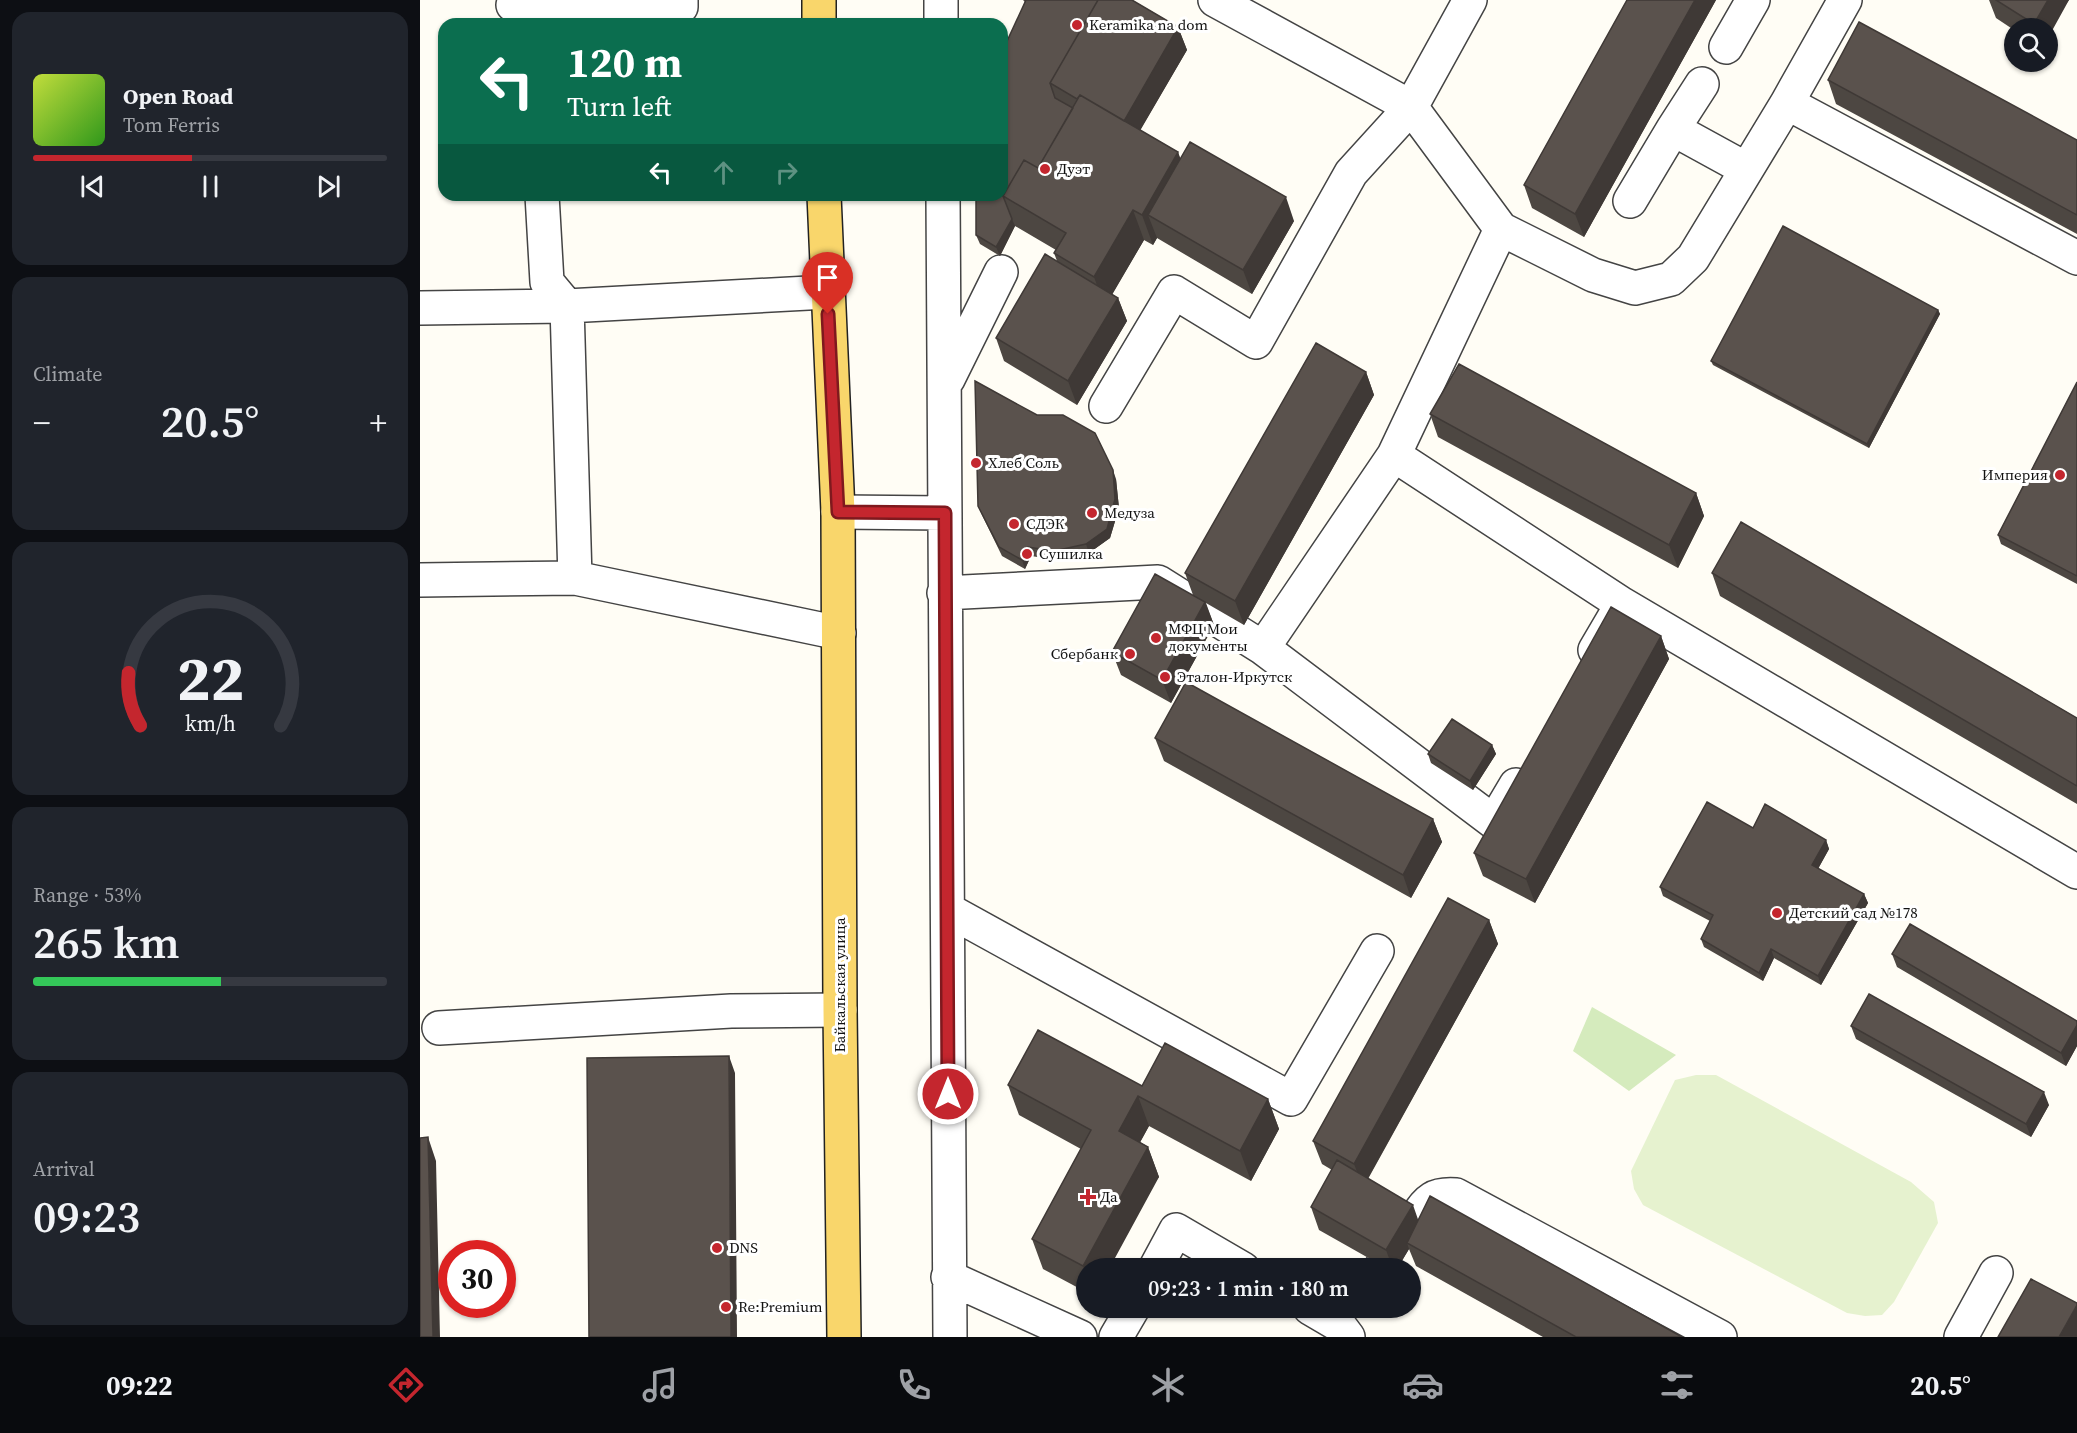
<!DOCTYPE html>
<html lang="en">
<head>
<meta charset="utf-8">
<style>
	body { margin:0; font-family:"Source Serif 4",serif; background:#20242c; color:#f1f3f6; height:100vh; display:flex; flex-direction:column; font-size:22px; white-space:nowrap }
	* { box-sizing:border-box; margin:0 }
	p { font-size:20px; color:#9ea1a6 }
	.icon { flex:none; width:33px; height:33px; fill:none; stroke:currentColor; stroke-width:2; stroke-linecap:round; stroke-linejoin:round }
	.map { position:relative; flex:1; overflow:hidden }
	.panel { display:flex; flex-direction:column; gap:12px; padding:12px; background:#0d0f14; width:420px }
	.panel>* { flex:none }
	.guide { position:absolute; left:18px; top:18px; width:570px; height:183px; border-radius:18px; box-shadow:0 2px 4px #0004; background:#0b6e4f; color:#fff; overflow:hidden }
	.fabs { position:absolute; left:1584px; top:18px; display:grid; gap:12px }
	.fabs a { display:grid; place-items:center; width:54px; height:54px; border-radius:50%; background:#171b24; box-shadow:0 2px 4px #0004; font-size:30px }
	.speed { position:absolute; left:18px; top:1240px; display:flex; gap:12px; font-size:30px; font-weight:700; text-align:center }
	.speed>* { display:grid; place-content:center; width:78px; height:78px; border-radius:50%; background:#171b24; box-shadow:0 2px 4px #0004; line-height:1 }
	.speed .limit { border:9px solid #d22; background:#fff; color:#111 }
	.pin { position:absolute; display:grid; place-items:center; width:51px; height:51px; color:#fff; margin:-62px -26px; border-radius:50% 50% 50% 0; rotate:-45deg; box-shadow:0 0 6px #0007 }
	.pin .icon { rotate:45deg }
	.me { position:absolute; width:66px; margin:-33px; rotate:0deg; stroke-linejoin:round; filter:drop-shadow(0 0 4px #0008) }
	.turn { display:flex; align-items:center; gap:21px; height:126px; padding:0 30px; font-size:27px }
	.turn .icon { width:78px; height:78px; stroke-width:2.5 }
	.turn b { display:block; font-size:42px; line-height:51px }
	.lanes { display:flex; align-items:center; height:57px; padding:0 30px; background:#0003; justify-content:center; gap:30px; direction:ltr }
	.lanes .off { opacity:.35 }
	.big { font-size:45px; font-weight:600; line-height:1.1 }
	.panel .tile { flex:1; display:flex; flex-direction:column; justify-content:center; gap:9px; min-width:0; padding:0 21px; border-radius:18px; background:#20242c }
	.panel .dial { align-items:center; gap:0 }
	.dial svg { height:156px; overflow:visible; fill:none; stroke:#363941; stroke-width:7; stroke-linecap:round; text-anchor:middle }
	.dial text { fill:#f1f3f6; stroke:none }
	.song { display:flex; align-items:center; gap:18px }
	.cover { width:72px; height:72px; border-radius:9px; background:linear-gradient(135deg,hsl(70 70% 55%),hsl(110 70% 35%)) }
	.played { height:6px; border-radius:3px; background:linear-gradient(90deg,#c4262e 45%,#363941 45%) }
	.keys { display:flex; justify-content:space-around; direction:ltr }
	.heat { display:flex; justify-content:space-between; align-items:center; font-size:33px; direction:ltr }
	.charge { height:9px; border-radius:4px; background:linear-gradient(90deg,#34c759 53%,#363941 0) }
	.trip { position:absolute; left:656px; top:1258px; width:345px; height:60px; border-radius:30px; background:#171b24; box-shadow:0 2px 4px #0004; font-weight:600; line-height:60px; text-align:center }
	.menu { display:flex; height:96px; justify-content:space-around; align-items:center; background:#090b0e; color:#9ea1a6 }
	.menu .icon { width:42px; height:42px }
	.menu .active { color:#c4262e }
	.menu b { font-size:27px; color:#f1f3f6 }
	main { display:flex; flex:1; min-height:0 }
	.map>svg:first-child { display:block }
	.green { fill:#d5ebbd }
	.pitch { fill:#e6f2cf }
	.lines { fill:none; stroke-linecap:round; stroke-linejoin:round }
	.minor-casing { stroke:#444; stroke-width:36 }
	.major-casing { stroke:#222; stroke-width:36 }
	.minor { stroke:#fff; stroke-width:33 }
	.major { stroke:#f9d66b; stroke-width:33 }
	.wall { fill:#4d4742 }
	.shaded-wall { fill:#3f3936 }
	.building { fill:#5a524d; stroke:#3f3936; stroke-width:1.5 }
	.route-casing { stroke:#7f191e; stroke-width:15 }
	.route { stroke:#c4262e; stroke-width:10 }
	.poi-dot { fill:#c4262e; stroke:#fff; stroke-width:2 }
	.labels { text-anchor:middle; stroke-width:6; stroke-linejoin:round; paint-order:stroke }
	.poi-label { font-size:15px; fill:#111; stroke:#fff; text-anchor:start }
	.street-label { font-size:15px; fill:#111; stroke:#fff }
</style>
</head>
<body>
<main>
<section class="panel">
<div class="tile">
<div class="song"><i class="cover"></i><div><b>Open Road</b><p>Tom Ferris</p></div></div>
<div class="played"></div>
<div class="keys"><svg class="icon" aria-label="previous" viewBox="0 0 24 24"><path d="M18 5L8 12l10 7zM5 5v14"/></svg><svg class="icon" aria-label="pause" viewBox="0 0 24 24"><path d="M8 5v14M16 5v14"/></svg><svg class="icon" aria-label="next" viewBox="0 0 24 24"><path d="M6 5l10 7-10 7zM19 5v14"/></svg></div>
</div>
<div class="tile"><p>Climate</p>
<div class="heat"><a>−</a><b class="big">20.5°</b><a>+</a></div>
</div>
<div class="tile dial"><svg viewBox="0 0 100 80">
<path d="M14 69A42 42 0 1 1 86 69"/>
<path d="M14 69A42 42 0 0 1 8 42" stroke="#c4262e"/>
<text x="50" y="56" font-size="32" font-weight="700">22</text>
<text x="50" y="72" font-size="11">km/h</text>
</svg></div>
<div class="tile"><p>Range · 53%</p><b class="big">265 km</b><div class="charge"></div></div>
<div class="tile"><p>Arrival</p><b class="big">09:23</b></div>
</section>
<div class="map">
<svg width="1657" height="1337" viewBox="0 0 1657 1337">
	<rect width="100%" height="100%" fill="#fffdf5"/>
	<path class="green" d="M1172 1007 1256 1055 1209 1091 1153 1051Z"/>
	<path class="pitch" d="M1276 1075H1296L1491 1182 1514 1202 1518 1223 1474 1302 1462 1315 1445 1316 1427 1313 1223 1205 1214 1189 1211 1171 1255 1080Z"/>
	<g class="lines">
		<g class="minor-casing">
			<path id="minor" d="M521 0V24
				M795 0 991 107 1081 229 1173 275 1215 288 1251 279 1273 258 1367 103 1657 258
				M93 5 261 7V0
				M1306 47 1333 0
				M1367 103 1425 0
				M1253 129 1282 84
				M122 195 127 282 147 306 155 578
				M523 195 530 1337
				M1210 201 1253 129 1326 169
				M0 308 147 306 407 292
				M528 379 581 272
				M686 406 754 292 836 342 931 173 991 107 1050 0
				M974 455 1202 604 1175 650
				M418 512 525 513
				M0 580 155 578 419 633
				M524 593 738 582 843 648 1074 822 1096 785
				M1202 604 1657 872
				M843 648 974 455 1081 229
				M528 910 871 1099 957 951
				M19 1028 311 1011 420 1010
				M992 1223C1007 1203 1009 1193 1036 1195L1300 1337
				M735 1269 756 1230 823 1269
				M960 1269 962 1266
				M528 1277 660 1337
				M890 1308 919 1325 928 1337
				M696 1337 713 1308
				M1541 1337 1576 1273"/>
		</g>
		<g class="major-casing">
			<path id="major" d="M399 0V24
				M404 195 418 512 420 1010 424 1337"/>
		</g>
		<use href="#minor" class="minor"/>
		<use href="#major" class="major"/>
	</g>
	<path class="wall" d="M603 0H712L758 27 767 50 720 130 758 152 760 159 874 221 832 294 737 238 733 245 724 240 692 294 698 298 707 321 657 405 584 361 576 338 637 261 634 253 636 250 595 226 580 256 560 244 556 235 605 2Z
		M1207 0H1296L1164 237 1112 208 1104 185Z
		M1569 0H1649L1628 28H1594V30L1576 18Z
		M1408 80 1657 140V234L1416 104Z
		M1518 310 1520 314 1449 448 1293 365 1291 361Z
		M946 372 954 395 824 625 786 603 794 625 751 703 701 675 692 652 773 595 765 573Z
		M1657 382V584L1581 544 1578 535Z
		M1010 414 1276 493 1284 516 1258 568 1018 437Z
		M696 479 699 508 690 538 669 553 637 560 611 556 605 569 582 556 562 515 558 506Z
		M1292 573 1657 718V804L1300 596Z
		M1241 636 1249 659 1115 903 1063 876 1054 853Z
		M735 738 1013 819 1022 842 991 898 744 761Z
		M1072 745 1076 754 1053 790 1011 763 1008 754Z
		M1333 828 1406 840 1409 849 1398 869 1444 894 1448 903 1401 985 1354 958 1343 981 1284 947 1281 939 1290 921 1243 896 1240 887Z
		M1069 920 1078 944 948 1179 998 1221 1262 1337H1123L996 1266 989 1249 977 1269H968L899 1230 891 1207 912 1170 902 1164 893 1141Z
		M1472 954 1657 1021V1046L1646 1066 1477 967Z
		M1431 1026 1629 1105 1611 1137 1436 1039Z
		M588 1085 722 1086 848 1099 859 1129 831 1181 729 1126 720 1142 728 1147 739 1177 666 1269V1292L623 1269 612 1239 661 1149 599 1115Z"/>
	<path class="shaded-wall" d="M1275 0H1296L1164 237 1155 214Z
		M1628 0H1649L1628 38V28H1616L1614 24Z
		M758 27 767 50 710 148 702 125Z
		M758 152 769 182 728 215 737 238 733 245 722 215Z
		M866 197 874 221 832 294 823 270Z
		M713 210 724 240 685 307 674 277Z
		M592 219 595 226 580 256 576 247Z
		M698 298 707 321 657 405 648 381Z
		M1518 310 1520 314 1449 448 1447 444Z
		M946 372 954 395 824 625 815 601Z
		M693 470 696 479 699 508 690 538 669 553 666 544Z
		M1276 493 1284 516 1258 568 1249 545Z
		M608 547 611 556 605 569 602 560Z
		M785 602 794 625 751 703 742 680Z
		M1241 636 1249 659 1115 903 1106 879Z
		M1072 745 1076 754 1053 790 1050 781Z
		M1013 819 1022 842 991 898 983 875Z
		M1406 840 1409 849 1395 874 1392 865Z
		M1444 894 1448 903 1401 985 1398 976Z
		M1069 920 1078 944 943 1187 934 1164Z
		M1351 949 1354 958 1343 981 1339 973Z
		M1657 1025V1046L1646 1066 1641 1053Z
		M309 1056 315 1073 317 1337H311Z
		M1624 1092 1629 1105 1611 1137 1606 1124Z
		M718 1096 729 1126 710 1161 699 1131Z
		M848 1099 859 1129 831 1181 820 1151Z
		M8 1137 16 1161 20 1337H13Z
		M728 1147 739 1177 689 1269H666V1274L663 1266Z
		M993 1205 1001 1228 987 1243 989 1249 977 1269H973L966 1250Z
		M1657 1305V1337H1639Z"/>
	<path class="building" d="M606 0H678L630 83 635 98 653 108 618 168 604 160 583 196 592 219 576 247 556 235V195H582V52Z
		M678 0H712L758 27 704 121 660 95 657 99 630 83Z
		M1207 0H1275L1155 214 1104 185Z
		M1576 0H1628L1614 24Z
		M1439 22 1657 140V215L1408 80Z
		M660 95 758 152 722 215 713 210 674 277 634 253 646 233 583 196 604 160 618 168Z
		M770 142 866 197 823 270 728 215Z
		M1363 226 1518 310 1447 444 1291 361Z
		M625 254 698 298 648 381 576 338Z
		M896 343 946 372 815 601 765 573Z
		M1039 364 1276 493 1249 545 1010 414Z
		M555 381 617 415H643L675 433 693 470 695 499 687 529 666 544 634 551 608 547 602 560 579 547 558 506Z
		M1657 382V576L1578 535Z
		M1321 522 1657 718V786L1292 573Z
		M735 574 785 602 742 680 692 652Z
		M1191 607 1241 636 1106 879 1054 853Z
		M766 682 1013 819 983 875 735 738Z
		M1032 719 1072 745 1050 781 1008 754Z
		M1287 802 1333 828 1345 804 1406 840 1392 865 1444 894 1398 976 1351 949 1339 973 1281 939 1293 915 1240 887Z
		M1028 898 1069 920 934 1164 893 1141Z
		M1490 924 1657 1021V1025L1641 1053 1472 954Z
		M1449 994 1624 1092 1606 1124 1431 1026Z
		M618 1030 722 1086 745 1043 848 1099 820 1151 718 1096 699 1131 728 1147 663 1266 612 1239 671 1130 588 1085Z
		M309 1056 311 1337H169L167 1058Z
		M8 1137 13 1337H0V1138Z
		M917 1160 993 1205 966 1250 891 1207Z
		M1010 1196 1262 1337H1156L987 1243Z
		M1611 1279 1657 1303V1305L1639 1337H1578Z"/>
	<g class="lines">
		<g class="route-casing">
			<path id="route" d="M408 314 418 512 525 513 528 1094"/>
		</g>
		<use href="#route" class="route"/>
	</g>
	<g class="poi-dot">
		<circle cx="657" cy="25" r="6"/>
		<circle cx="625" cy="169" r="6"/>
		<circle cx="556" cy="463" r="6"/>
		<circle cx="1640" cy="475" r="6"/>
		<circle cx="672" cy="513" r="6"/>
		<circle cx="594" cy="524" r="6"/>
		<circle cx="607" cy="554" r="6"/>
		<circle cx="736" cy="638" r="6"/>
		<circle cx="710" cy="654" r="6"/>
		<circle cx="745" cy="677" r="6"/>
		<circle cx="1357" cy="913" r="6"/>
		<path d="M665 1188h6v6h6v6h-6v6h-6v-6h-6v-6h6z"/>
		<circle cx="297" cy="1248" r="6"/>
		<circle cx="306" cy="1307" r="6"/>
	</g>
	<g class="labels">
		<g class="poi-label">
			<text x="669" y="30">Keramika na dom</text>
			<text x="637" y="174">Дуэт</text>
			<text x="568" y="468">Хлеб Соль</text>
			<text x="1628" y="480" text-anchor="end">Империя</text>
			<text x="684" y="518">Медуза</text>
			<text x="606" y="529">СДЭК</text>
			<text x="619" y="559">Сушилка</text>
			<text x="748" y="634">МФЦ Мои<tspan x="748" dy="17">документы</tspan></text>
			<text x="698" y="659" text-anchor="end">Сбербанк</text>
			<text x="757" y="682">Эталон-Иркутск</text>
			<text x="1369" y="918">Детский сад №178</text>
			<text x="680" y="1202">Да</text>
			<text x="309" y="1253">DNS</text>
			<text x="318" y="1312">Re:Premium</text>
		</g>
		<g class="street-label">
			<text transform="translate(420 985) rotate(-90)" y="5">Байкальская улица</text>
		</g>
	</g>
</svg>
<div class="fabs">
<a><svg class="icon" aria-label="search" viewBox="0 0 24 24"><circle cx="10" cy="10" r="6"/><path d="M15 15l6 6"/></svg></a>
</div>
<div class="speed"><div class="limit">30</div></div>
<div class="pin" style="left:408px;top:314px;background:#d93025"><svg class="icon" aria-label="arrive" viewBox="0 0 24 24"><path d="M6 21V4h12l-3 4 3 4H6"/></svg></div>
<svg class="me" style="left:528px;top:1094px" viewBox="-20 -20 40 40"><circle r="17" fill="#c4262e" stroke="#fff" stroke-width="3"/><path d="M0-11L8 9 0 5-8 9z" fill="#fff"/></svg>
<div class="trip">09:23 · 1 min · 180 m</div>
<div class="guide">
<div class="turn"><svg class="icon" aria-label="left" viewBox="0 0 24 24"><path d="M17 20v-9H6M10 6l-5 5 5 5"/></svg><div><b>120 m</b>Turn left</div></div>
<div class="lanes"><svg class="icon" aria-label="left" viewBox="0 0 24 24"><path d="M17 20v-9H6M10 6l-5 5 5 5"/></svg><svg class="icon off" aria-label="ahead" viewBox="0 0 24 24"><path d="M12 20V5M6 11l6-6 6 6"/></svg><svg class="icon off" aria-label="right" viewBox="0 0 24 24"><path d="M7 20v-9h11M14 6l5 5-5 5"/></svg></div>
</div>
</div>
</main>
<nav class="menu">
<b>09:22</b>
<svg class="icon active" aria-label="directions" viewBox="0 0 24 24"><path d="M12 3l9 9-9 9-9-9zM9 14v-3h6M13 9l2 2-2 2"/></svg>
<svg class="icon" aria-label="music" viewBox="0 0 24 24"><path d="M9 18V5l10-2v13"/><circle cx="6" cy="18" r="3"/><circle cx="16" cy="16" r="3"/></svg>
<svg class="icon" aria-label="phone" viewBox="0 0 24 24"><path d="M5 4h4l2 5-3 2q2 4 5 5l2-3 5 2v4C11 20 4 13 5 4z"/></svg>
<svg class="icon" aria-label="climate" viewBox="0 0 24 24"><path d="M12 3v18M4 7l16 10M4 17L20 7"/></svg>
<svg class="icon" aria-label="car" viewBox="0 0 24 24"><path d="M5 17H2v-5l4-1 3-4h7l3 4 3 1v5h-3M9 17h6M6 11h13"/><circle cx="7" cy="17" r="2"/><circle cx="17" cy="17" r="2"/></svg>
<svg class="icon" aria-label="filters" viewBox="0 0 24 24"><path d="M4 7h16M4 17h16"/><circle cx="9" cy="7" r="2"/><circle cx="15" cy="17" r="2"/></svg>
<b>20.5°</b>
</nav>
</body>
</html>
